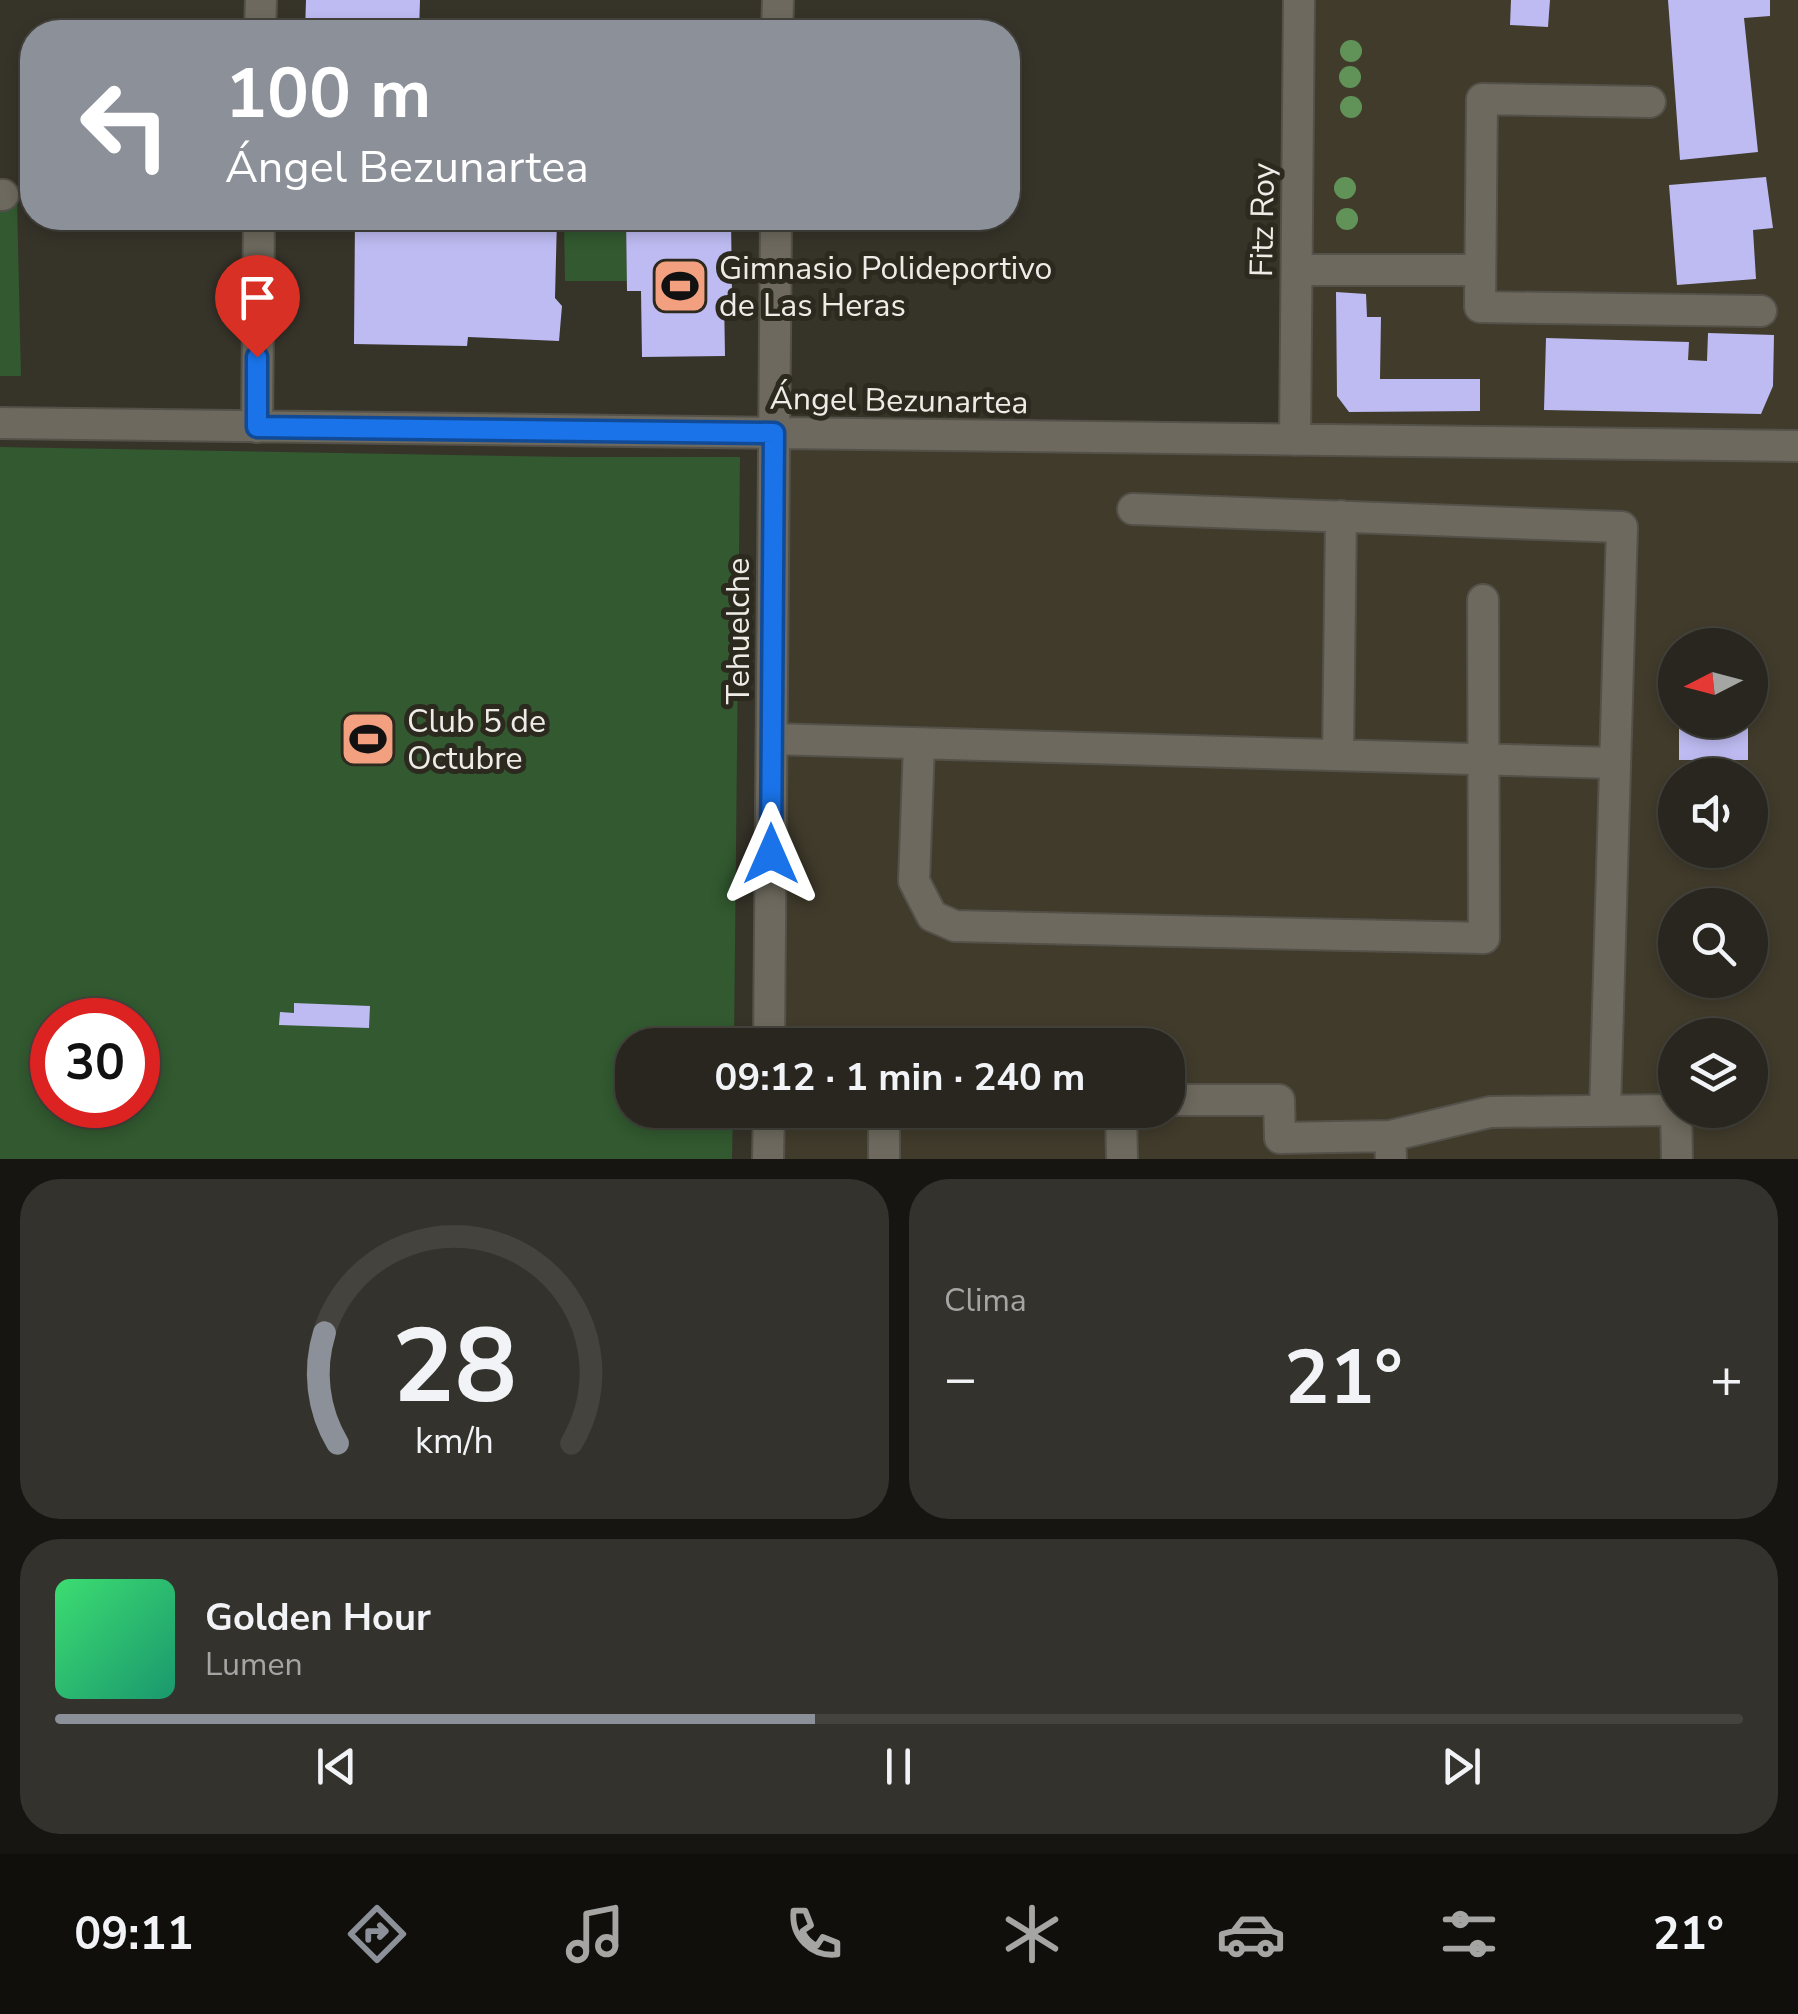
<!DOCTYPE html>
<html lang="es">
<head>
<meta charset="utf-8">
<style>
	body { margin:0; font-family:"Nunito Sans",sans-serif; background:#34322c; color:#f1f3f6; height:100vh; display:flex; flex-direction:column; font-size:38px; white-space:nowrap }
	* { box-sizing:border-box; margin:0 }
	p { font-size:32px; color:#a5a5a4 }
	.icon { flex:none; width:55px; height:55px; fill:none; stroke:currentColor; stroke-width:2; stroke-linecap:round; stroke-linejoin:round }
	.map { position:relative; height:1159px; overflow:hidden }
	.panel { display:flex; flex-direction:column; gap:20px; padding:20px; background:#161511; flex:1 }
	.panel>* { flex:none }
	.top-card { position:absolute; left:20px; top:20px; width:1000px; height:210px; border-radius:40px; box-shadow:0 5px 15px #0003,0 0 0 2px #44433d; background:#8c9099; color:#fff; overflow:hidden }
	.needle { width:65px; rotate:264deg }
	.buttons { position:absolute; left:1658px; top:628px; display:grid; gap:20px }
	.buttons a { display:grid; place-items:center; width:110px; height:110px; border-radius:50%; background:#28261f; box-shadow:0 5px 15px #0003,0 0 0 2px #44433d; font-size:50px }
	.speed { position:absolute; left:30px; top:998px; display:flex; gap:20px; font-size:50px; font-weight:700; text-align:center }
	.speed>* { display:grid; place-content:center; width:130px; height:130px; border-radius:50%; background:#28261f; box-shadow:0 5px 15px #0003,0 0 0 2px #44433d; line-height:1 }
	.speed .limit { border:15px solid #d22; background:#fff; color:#111 }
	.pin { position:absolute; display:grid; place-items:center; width:85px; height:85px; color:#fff; margin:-102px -42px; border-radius:50% 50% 50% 0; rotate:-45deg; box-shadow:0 0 10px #0007 }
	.pin .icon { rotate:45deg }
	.me { position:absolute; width:110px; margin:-55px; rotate:0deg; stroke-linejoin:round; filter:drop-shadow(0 0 8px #0008) }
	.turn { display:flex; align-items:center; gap:35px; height:210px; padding:0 40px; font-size:45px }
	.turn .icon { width:130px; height:130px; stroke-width:2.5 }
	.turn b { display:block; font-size:70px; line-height:85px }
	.big { font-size:75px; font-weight:700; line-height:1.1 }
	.panel .card { flex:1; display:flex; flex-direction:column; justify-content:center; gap:15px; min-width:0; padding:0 35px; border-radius:40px; background:#34322c }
	.panel .dial { align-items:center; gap:0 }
	.dial svg { height:260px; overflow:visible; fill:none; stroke:#44433d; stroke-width:7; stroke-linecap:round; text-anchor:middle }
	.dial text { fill:#f1f3f6; stroke:none }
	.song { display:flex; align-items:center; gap:30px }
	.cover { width:120px; height:120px; border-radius:15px; background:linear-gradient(135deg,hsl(140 70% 55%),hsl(160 70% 35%)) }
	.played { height:10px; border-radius:5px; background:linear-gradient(90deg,#8c9099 45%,#44433d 45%) }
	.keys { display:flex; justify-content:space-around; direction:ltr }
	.heat { display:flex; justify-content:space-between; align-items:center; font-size:55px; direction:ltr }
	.panel .tiles { flex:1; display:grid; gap:20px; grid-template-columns:1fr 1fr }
	.card:last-child { grid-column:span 2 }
	.trip { position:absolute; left:615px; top:1028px; width:570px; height:100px; border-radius:40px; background:#28261f; box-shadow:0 5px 15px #0003,0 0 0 2px #44433d; font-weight:700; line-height:100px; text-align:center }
	.menu { display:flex; height:160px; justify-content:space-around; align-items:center; background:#100f0c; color:#a5a5a4 }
	.menu .icon { width:70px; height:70px }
	.menu .current { color:#8c9099 }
	.menu b { font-size:45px; color:#f1f3f6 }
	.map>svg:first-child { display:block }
	.built { fill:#403b2b; fill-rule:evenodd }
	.green { fill:#325930; fill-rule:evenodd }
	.building { fill:#bebbf2 }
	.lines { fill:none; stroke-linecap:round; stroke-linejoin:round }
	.minor-casing { stroke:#535149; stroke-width:34 }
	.minor { stroke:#6d695e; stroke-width:30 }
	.tree { fill:#619359 }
	.route-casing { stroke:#114b97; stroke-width:25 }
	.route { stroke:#1a73e8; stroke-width:18 }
	.labels { text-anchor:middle; stroke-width:10; stroke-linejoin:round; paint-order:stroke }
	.street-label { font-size:32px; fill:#eeece6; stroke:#2c291f }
	.poi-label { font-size:32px; fill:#eeece6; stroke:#2c291f; text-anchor:start }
</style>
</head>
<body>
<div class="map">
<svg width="1798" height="1159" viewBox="0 0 1798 1159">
	<rect width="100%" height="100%" fill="#363329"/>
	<path class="built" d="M1299 0H1798V1159H768L769 1110H1168V1045H769L774 433 1295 440ZM1675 645H1750V720H1675ZM1675 775H1750V850H1675ZM1675 905H1750V980H1675ZM1675 1035H1750V1110H1675Z"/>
	<path class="green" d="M0 201H17L21 376H0Z
		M564 218H626L627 281H565Z
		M0 447 572 457H740L734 1045H632V1110H733L732 1159H0ZM52 1020H138V1105H52Z"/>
	<path class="building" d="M306 0H420L419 32H305Z
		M1511 0H1550L1548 27 1510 25Z
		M1668 0H1770V16L1744 18 1758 152 1680 160Z
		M1766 177 1773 228 1753 230 1756 279 1677 285 1669 185Z
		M355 218H557L555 298 562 306 559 341 468 337 467 346 354 344Z
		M626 218H731L732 296H724L725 356 642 357 641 291H627Z
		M1336 292 1366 294 1367 317H1381L1380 379H1480V411L1349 412 1337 396Z
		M1708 333 1774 335 1773 386 1761 414 1544 410 1546 338 1689 342 1688 360 1707 361Z
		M1679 720H1748V760H1679Z
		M294 1003 370 1006 369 1028 279 1025 280 1012 294 1013Z"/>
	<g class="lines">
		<g class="minor-casing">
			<path id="minor" d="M260 32 261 0
				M777 32 778 0
				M1650 102 1482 99 1480 307 1761 311
				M0 195H3
				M1297 270H1480
				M0 423 1798 446
				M257 427 259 218
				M1295 440 1299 0
				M1133 509 1622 527 1605 1111
				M772 739 1615 763
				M919 745 914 881 932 916 955 926 1484 938 1483 600
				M1338 755 1341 516
				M769 1045 776 218
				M1168 1100H1279L1280 1138 1390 1136 1391 1159
				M884 1110V1159
				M1121 1110 1122 1159
				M1390 1136 1490 1112 1676 1110 1677 1159
				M768 1159 769 1110"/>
		</g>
		<use href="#minor" class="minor"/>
	</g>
	<g class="tree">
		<circle cx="1351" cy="51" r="11"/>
		<circle cx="1350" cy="77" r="11"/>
		<circle cx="1351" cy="107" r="11"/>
		<circle cx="1345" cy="188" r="11"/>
		<circle cx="1347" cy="219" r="11"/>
	</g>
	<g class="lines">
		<g class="route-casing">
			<path id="route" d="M257 357V427L774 433 771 854"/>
		</g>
		<use href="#route" class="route"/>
	</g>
	<defs>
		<g id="stadium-square" transform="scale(2.875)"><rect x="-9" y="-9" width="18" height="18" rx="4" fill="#f2a07f" stroke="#2c291f"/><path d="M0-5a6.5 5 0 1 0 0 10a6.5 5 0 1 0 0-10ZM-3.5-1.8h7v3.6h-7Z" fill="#111"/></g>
	</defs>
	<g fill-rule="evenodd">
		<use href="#stadium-square" x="680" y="286"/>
		<use href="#stadium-square" x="368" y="739"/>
	</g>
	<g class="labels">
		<g class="street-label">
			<text transform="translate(1262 220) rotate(-89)" y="11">Fitz Roy</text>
			<text transform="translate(899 400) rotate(1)" y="11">Ángel Bezunartea</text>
			<text transform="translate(738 631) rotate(-90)" y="11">Tehuelche</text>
		</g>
		<g class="poi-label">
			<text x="719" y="279">Gimnasio Polideportivo<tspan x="719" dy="37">de Las Heras</tspan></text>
			<text x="407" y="732">Club 5 de<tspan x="407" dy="37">Octubre</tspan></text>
		</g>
	</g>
</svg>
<div class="buttons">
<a><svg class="needle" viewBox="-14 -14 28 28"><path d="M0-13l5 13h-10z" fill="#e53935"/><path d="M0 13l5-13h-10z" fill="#a5a5a4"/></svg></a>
<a><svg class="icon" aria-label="sound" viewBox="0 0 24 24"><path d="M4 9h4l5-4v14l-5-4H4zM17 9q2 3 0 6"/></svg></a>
<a><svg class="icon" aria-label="search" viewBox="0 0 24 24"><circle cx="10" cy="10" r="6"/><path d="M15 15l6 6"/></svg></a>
<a><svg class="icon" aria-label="layers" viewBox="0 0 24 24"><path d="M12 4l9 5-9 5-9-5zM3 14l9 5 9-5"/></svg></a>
</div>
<div class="speed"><div class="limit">30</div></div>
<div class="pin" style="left:257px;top:357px;background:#d93025"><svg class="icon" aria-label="arrive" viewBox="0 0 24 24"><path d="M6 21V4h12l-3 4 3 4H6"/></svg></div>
<svg class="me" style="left:771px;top:854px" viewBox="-20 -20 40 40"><path d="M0-17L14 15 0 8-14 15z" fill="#1a73e8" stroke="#fff" stroke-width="4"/></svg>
<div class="trip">09:12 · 1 min · 240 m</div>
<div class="top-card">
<div class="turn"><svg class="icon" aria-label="left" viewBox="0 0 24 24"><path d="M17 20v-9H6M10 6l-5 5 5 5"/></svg><div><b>100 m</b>Ángel Bezunartea</div></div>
</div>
</div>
<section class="panel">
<div class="tiles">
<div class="card dial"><svg viewBox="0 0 100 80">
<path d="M14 69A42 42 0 1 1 86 69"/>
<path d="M14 69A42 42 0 0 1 10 35" stroke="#8c9099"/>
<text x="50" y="56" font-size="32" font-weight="700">28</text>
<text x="50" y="72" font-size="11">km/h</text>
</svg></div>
<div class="card"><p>Clima</p>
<div class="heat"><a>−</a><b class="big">21°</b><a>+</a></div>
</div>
<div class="card">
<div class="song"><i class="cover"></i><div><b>Golden Hour</b><p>Lumen</p></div></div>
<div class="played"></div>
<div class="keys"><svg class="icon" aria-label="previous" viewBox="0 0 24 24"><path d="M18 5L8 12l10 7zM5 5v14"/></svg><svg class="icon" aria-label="pause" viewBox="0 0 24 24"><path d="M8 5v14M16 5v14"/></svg><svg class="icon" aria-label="next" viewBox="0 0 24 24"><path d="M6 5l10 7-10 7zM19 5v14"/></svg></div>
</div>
</div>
</section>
<nav class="menu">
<b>09:11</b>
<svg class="icon current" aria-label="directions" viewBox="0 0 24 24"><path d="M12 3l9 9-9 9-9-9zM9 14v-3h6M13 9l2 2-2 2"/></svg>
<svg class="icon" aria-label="music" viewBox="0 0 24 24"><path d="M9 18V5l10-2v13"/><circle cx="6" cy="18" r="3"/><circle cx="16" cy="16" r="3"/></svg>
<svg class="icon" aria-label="phone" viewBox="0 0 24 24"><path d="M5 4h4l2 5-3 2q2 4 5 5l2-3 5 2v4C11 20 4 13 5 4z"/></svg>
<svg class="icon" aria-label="climate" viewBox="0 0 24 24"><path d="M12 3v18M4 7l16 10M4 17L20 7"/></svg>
<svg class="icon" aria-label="car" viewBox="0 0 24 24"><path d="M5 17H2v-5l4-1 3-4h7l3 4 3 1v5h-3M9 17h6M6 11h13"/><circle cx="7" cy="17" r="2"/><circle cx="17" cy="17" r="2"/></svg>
<svg class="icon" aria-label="filters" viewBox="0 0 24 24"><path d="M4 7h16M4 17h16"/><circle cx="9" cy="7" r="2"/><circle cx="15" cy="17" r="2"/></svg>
<b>21°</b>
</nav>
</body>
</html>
